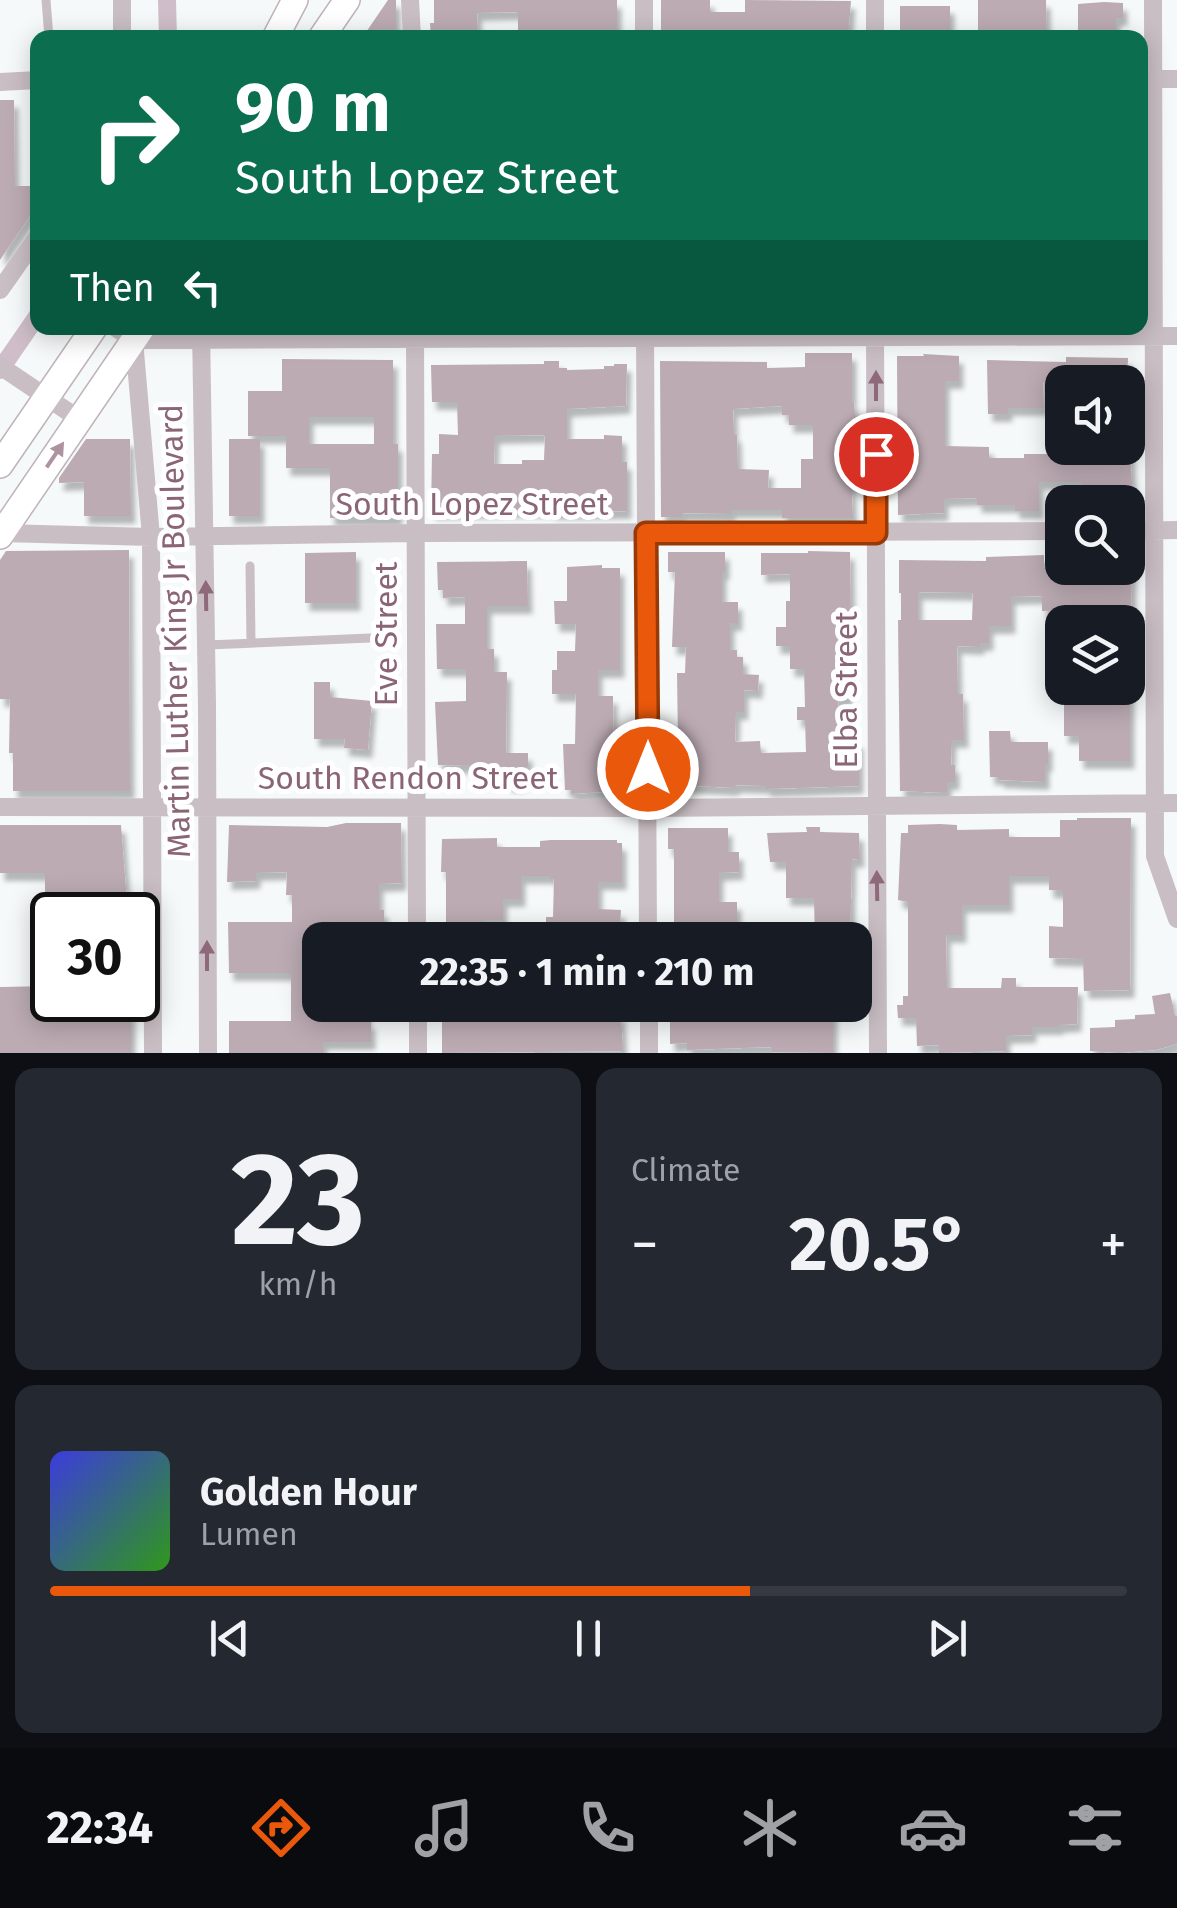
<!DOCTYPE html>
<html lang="en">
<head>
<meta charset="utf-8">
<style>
	body { margin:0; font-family:"Fira Sans",sans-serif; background:#242831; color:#f1f3f6; height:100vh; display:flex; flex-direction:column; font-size:38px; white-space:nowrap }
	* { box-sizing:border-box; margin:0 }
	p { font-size:32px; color:#9ea1a6 }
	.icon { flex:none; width:55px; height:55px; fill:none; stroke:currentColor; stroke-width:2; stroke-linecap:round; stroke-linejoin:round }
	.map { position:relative; height:1053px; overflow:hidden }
	.panel { display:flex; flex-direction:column; gap:15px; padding:15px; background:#0d0f14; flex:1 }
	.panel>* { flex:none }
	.banner { position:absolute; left:30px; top:30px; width:1118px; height:305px; border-radius:20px; box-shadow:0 5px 25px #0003; background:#0b6e4f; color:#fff; overflow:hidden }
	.fabs { position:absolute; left:1045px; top:365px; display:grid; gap:20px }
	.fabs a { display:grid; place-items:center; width:100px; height:100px; border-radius:20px; background:#171b24; box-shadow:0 5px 25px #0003; font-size:50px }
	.speed { position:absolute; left:30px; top:892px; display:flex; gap:20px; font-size:50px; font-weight:700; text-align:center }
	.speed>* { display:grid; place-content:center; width:130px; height:130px; border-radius:50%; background:#171b24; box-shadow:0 5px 25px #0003; line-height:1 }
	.speed .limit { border:5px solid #111; border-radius:15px; background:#fff; color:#111 }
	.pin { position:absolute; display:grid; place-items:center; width:85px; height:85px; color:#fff; margin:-42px; border:5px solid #fff; border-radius:50%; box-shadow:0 2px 10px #0007 }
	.me { position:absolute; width:110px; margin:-55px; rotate:0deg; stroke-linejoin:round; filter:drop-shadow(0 0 8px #0008) }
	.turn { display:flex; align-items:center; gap:35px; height:210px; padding:0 40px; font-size:45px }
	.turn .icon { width:130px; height:130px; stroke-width:2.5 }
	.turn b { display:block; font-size:70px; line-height:85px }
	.then { display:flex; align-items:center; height:95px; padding:0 40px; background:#0003; gap:20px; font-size:38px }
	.big { font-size:75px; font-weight:700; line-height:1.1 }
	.panel .card { flex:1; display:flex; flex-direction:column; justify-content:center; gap:15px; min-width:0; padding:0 35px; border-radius:20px; background:#242831 }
	.panel .dial { align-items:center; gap:0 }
	.dial b { font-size:130px; line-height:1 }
	.song { display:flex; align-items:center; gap:30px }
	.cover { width:120px; height:120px; border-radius:15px; background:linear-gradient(135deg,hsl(240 70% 55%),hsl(110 70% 35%)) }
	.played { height:10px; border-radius:5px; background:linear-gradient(90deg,#ea580c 65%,#363941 65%) }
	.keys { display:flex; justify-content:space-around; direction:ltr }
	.heat { display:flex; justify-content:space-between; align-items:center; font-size:55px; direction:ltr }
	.panel .tiles { flex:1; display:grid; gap:15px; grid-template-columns:1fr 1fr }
	.card:last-child { grid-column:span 2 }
	.trip { position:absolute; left:302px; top:922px; width:570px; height:100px; border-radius:20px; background:#171b24; box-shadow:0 5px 25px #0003; font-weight:700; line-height:100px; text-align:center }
	.dock { display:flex; height:160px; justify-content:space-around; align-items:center; background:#090b0e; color:#9ea1a6 }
	.dock .icon { width:70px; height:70px }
	.dock .current { color:#ea580c }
	.dock b { font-size:45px; color:#f1f3f6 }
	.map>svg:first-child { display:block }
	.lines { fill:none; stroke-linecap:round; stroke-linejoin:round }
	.canal { stroke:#cfbec9; stroke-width:18 }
	.building { fill:#bcabb3; fill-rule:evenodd; filter:url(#shadow) }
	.secondary-casing { stroke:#bfb3b9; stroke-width:28 }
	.lane { stroke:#c9bec3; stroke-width:9 }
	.street { stroke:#c9bec3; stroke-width:18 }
	.secondary { stroke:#fff; stroke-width:25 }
	.oneway { fill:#8d697a }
	.oneway2 { fill:#ad939f }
	.route-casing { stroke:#983908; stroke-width:25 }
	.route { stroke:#ea580c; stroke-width:18 }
	.labels { text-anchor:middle; stroke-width:10; stroke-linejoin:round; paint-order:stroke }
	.street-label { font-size:32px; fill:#8a6576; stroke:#fff }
</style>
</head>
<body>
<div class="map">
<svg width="1177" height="1053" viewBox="0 0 1177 1053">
	<defs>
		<filter id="shadow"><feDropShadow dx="4.5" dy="8" stdDeviation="2.5" flood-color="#0004"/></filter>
	</defs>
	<rect width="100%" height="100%" fill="#f6f9f9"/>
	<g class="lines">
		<path class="canal" d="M167 0 168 38
			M0 370 38 315"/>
	</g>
	<path class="building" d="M388 0H396V38H362Z
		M434 0H617V37L518 38V12L477 13 478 38H431L430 23H434Z
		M661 0H710V12H745V0L851 1 848 38H661Z
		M978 0H1046L1047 38H978Z
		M1104 2 1123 3V18H1116V30H1078V4Z
		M900 6H950V38H903V30H900Z
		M0 100H14L15 186H34V210L0 260Z
		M805 353H852V403H854L855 416V449H850L853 518H782V510H731V514L682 513V517H661L660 361 767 362V368L805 367ZM782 406V415H789V425H813V459H801V488H768L769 470 738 469 737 435H734L733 409Z
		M923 354 959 356V381H945V446L989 447V458H1024V454H1050V452L1078 451V448H1130L1133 502H1082L1081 482H1039V511H1015V505H977V498L944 499V513L898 515 897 356H924Z
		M1066 357 1128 358 1127 382H1043L1044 408H1008V414H988L987 360 1066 362Z
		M282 359 393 360V444H398V518H330V468H286V436H248V391H282ZM309 417H374V444H309Z
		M544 361H559V368H567V370L604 369V366H614V364H627L626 406 567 409V439H604V435L622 436V462H627V511L552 512V510H514L431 512 432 454H439V434L458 435 457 402H432L431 365 544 364ZM545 435 544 460H522V464H494L495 436Z
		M86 439H130L131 516H84V482L59 483V478Z
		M229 439H260V516H229Z
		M129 550 130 791H13V753H9L10 699H0V560L6 551Z
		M808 551 850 552 851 621H845V651H849L848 699H838L839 725H844V741H859V786L766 789V786L735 785V788L677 785V768H690V741H678L677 673H685L686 647H672L675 572H668V552H725V572H722V602H738V623H730V650H737V657H743V674L759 675 758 691 744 690V712H736L735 742 760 741 761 753 806 752 805 720H797V707H805L804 669H790V646H776V627H786V601H790V574L761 575V553H808Z
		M356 552V603H305V553Z
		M1044 555V568H1132L1131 622H1065V610L1042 611V596L1011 597V626H989V643H980V647L957 646 958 694H963L964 740H952L951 765H955V782H947V793L900 791 898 620H901V593H899V560L986 561V557ZM918 592 973 593 972 620H918Z
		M527 561 528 606H487V649H494V672H507L506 753H528V767H521V784H507V767L438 765 435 702 466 701V669H437L436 624H465V597L443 598V590H438L437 562Z
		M602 565V568H620V670H598V696H613L614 770H617L618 791 571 794V790H565L563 744H575L576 694H552V670H557V651H575L576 624H555L554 601H567V567Z
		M314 682H330V697L372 701 368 750 344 748 345 739H314Z
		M1064 688H1125V690H1130V761H1079V736H1064Z
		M989 731H1010L1011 742H1048V764H1045V782L999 780V777H990Z
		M1077 818H1131L1130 990 1084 991 1083 959 1049 958V926L1063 927V891L1049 890V876H1009V905H962V935H946L947 988H1001L1002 978H1016V987H1078L1077 1024 1059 1025V1027H1032V1035L1006 1036V1051L939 1053V1045L917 1046 916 1018H898L897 1005H903V996H908V902L898 900 901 833H908V825L940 824 957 825V830L1009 829V837H1060V820H1077Z
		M346 823H401L402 883 379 884V910H384V927H379V940H320V1005H324V1009H367V1022L371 1021V1042H323V1053H229V1021H291V973H229L228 922H292V895H286L287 872 256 873V881L227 882 229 825 327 827Z
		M0 825H121L128 915H64V912H45V873H0Z
		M806 827H820V832L859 833 860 860 852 859 850 940H815L814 898H786V862H770L767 833 807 832Z
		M668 828H728V852H739V872L719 873V902H737V924L717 925 718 940H674V849H668Z
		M497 838V847H540V841L551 840H617V843H622V882H598V909L621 910 620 928H615V940H546V917H553L554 879H550V876H521V899H503V920H484V940H446V872H441L442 839Z
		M52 986V1000H131V1053H0V987Z
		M1170 993 1175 1016H1177V1044L1156 1050 1119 1053 1090 1051V1028L1115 1027V1020L1135 1019V1015L1155 1014 1152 996Z
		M771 1005H833V1053L772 1052V1047L687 1050V1043L670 1044V1017H672L673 1008H689L688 1015H728V1019L772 1018Z
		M442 1006 457 1007 456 1015H463V1019H515V1015H534V1011H558V1021H603V1014L621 1013 623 1051 442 1053Z"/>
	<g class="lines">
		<g class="secondary-casing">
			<path id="secondary" d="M275 38 295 0
				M321 38 347 0
				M0 465 94 328
				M0 536 142 328"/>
		</g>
		<path class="lane" d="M46 0 49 38
			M250 566 251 643
			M207 645 370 638"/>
		<path class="street" d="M410 0 412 38
			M644 0V38
			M875 0V38
			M1153 0 1155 856 1177 919
			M122 38V0
			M1140 79H1177
			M0 82 38 80
			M0 290 38 236
			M116 328 134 340H151L1177 336
			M201 328 207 705 208 1053
			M415 328 417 940
			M645 328 648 940
			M875 329 878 1053
			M134 340 151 537 153 1053
			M0 366 79 419
			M1128 531 1177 530
			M2 533 151 537 416 533 1062 531
			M0 807 648 808 1177 803
			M418 1005V1053
			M649 1005V1053"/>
		<use href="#secondary" class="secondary"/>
	</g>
	<defs><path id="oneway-solid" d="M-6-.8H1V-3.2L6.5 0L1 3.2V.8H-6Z" transform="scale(2.5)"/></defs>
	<g class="oneway">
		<use href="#oneway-solid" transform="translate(876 386) rotate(-90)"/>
		<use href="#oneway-solid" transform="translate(206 596) rotate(-91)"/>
		<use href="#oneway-solid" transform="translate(877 886) rotate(-91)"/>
		<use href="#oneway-solid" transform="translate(207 956) rotate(-90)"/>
	</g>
	<use class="oneway2" href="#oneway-solid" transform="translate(55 455) rotate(-56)"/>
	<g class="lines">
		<g class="route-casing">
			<path id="route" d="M648 769 646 533H876V454"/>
		</g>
		<use href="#route" class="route"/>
	</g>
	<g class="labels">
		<g class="street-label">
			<text x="472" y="515">South Lopez Street</text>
			<text transform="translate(175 631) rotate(-91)" y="11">Martin Luther King Jr Boulevard</text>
			<text transform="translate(386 634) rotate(-90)" y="11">Eve Street</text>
			<text transform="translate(846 690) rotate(-90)" y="11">Elba Street</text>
			<text x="408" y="789">South Rendon Street</text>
		</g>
	</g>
</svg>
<div class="fabs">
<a><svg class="icon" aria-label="sound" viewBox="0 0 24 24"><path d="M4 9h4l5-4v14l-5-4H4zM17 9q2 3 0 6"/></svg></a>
<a><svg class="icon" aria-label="search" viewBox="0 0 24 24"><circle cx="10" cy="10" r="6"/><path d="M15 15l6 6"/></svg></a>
<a><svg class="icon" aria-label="layers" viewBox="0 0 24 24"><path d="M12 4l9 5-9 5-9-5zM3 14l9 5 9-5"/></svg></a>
</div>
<div class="speed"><div class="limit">30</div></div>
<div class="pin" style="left:876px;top:454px;background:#d93025"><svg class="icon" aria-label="arrive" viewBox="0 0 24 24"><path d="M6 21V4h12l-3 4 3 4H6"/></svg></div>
<svg class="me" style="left:648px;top:769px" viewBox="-20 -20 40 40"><circle r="17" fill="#ea580c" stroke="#fff" stroke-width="3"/><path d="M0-11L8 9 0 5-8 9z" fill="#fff"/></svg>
<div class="trip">22:35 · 1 min · 210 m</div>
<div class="banner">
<div class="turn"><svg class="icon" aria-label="right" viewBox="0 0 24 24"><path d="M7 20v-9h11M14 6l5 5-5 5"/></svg><div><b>90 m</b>South Lopez Street</div></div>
<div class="then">Then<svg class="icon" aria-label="left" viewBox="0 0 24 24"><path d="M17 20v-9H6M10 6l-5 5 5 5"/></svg></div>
</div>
</div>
<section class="panel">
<div class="tiles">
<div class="card dial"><b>23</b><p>km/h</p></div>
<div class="card"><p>Climate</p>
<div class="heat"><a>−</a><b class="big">20.5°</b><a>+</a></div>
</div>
<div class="card">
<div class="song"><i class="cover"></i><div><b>Golden Hour</b><p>Lumen</p></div></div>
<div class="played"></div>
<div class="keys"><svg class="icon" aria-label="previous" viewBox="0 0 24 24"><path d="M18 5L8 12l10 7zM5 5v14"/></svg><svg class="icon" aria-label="pause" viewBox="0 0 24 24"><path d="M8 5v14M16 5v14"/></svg><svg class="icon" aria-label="next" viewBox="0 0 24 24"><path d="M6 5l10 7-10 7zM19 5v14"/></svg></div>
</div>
</div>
</section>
<nav class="dock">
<b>22:34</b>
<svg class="icon current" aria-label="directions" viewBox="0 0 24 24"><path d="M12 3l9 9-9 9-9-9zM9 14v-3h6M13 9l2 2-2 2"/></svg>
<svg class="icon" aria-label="music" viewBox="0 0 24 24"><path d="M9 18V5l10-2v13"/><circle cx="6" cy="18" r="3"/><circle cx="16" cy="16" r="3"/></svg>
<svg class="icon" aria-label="phone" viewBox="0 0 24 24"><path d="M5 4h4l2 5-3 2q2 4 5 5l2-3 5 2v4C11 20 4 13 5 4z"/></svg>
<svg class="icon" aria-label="climate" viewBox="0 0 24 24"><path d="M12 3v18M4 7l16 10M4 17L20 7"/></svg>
<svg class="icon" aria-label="car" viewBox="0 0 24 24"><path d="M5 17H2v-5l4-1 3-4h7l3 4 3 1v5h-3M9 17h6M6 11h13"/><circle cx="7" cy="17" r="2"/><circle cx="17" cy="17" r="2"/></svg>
<svg class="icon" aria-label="filters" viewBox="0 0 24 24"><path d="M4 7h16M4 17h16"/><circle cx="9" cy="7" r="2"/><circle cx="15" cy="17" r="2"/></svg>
</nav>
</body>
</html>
